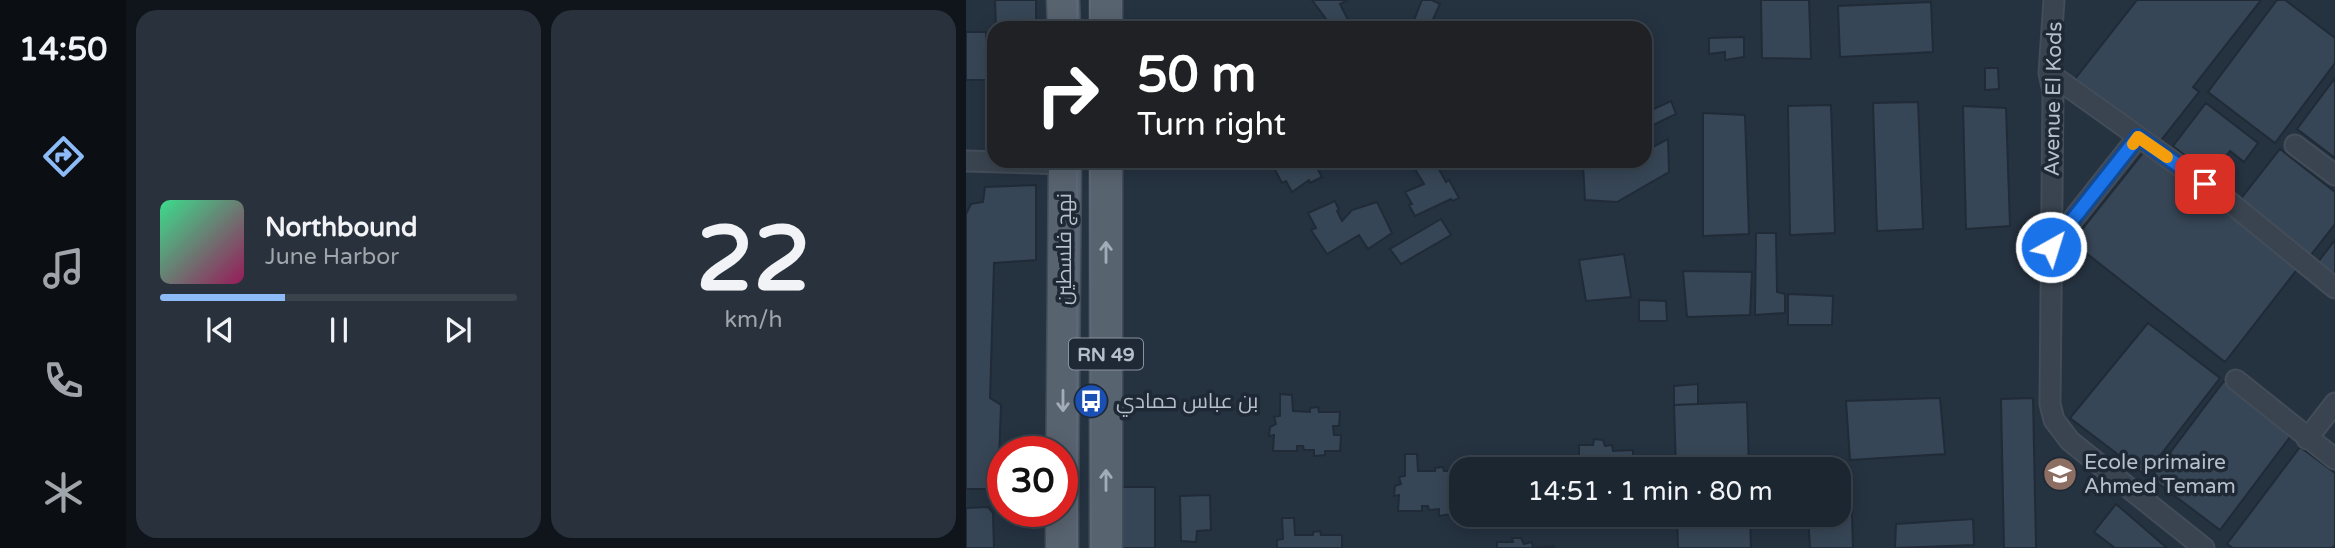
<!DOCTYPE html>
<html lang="en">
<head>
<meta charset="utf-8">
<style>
	body { margin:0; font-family:"Varela Round",Cairo,sans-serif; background:#29323c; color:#f1f3f6; height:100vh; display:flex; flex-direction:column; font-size:26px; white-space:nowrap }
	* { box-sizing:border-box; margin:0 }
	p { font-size:23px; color:#a0a5ab }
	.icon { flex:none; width:38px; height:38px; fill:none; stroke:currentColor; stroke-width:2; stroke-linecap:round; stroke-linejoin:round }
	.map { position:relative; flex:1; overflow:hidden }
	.drawer { display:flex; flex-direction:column; gap:10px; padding:10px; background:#0f151a; width:840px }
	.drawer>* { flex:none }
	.hud { position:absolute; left:21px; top:21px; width:665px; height:147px; border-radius:21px; box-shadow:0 4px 18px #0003,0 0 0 2px #3a434c; background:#202124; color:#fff; overflow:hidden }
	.speed { position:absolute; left:21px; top:436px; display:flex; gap:14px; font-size:35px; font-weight:700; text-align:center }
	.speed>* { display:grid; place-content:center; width:91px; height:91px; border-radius:50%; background:#1c2630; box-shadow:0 4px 18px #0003,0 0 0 2px #3a434c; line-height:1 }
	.speed .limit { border:10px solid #d22; background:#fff; color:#111 }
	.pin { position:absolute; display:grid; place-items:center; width:60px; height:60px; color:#fff; margin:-30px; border-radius:14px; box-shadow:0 4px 10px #0006 }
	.me { position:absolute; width:77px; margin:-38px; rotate:39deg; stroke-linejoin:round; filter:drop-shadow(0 0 5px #0008) }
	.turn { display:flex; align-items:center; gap:24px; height:147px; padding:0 35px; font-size:32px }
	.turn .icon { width:91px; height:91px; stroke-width:2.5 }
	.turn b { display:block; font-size:49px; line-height:60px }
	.drawer .widget { flex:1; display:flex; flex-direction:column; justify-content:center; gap:10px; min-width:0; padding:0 24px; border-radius:21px; background:#29323c }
	.drawer .dial { align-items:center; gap:0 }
	.dial b { font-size:91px; line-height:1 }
	.song { display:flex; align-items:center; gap:21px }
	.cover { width:84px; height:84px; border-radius:10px; background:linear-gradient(135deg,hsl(150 70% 55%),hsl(330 70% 35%)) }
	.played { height:7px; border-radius:4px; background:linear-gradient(90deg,#8dbbf8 35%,#3a434c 35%) }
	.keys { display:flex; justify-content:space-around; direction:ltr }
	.drawer .tiles { flex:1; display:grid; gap:10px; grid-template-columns:repeat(2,1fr) }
	.trip { position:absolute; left:483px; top:457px; width:402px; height:70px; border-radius:21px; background:#1c2630; box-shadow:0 4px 18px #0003,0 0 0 2px #3a434c; font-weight:600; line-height:70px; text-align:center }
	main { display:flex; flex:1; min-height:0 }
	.dock { display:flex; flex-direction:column; width:126px; justify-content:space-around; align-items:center; background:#0b0f13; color:#a0a5ab }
	.dock .icon { width:49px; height:49px }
	.dock .on { color:#8dbbf8 }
	.dock b { font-size:32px; color:#f1f3f6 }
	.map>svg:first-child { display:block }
	.building { fill:#374656; stroke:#202b37; stroke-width:2 }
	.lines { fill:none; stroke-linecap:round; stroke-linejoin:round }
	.street-casing { stroke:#434d59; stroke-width:23 }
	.primary-casing { stroke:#434d59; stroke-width:35 }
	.street { stroke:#3a4450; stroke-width:19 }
	.primary { stroke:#586370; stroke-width:32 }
	.tram { stroke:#5c6877; stroke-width:2 }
	.oneway { stroke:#a3adb9 }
	.route-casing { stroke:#114b97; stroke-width:18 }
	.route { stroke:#1a73e8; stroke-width:12 }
	.slow { stroke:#f59e0b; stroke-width:12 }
	.labels { text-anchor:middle; stroke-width:7; stroke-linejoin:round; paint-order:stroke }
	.shield { fill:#1e2935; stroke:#88929e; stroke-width:2 }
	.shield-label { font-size:19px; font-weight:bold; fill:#b6bfcb }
	.street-label { font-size:21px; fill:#b6bfcb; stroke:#1e2935 }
	.poi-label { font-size:21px; fill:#b6bfcb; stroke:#1e2935; text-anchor:start }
</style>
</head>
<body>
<main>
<nav class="dock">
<b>14:50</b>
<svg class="icon on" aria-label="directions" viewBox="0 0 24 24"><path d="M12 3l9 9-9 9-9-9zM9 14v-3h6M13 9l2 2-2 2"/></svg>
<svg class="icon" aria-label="music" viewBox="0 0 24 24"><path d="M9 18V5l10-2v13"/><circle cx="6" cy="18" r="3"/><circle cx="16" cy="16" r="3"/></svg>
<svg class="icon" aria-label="phone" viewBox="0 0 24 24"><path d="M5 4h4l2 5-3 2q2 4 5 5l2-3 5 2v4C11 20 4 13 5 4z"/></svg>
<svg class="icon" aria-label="climate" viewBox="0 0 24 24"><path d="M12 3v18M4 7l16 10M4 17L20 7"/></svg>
</nav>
<section class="drawer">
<div class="tiles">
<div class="widget">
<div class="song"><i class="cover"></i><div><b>Northbound</b><p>June Harbor</p></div></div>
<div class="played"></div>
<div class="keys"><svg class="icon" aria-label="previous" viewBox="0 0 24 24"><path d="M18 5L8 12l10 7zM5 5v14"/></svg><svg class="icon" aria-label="pause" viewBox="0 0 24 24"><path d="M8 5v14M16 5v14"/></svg><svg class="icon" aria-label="next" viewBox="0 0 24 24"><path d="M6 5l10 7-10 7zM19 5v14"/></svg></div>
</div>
<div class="widget dial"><b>22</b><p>km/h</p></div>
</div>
</section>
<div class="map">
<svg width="1369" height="548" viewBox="0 0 1369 548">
	<rect width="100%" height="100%" fill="#253240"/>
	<path class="building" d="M29 0H70V28H30Z
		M346 0H382L374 4 384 24 388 22 390 28H356L363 23Z
		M456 0H466L474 4 463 28H445Z
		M795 0H843L845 59 796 58Z
		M1171 0H1295L1227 87 1233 92 1192 144 1109 79Z
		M1311 0H1319L1369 38V63L1309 143 1242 92Z
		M965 2 967 52 874 57 872 6Z
		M0 32H20V80H0Z
		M778 37V57L759 60V52L743 54V38Z
		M1019 68H1032L1033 89 1019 90Z
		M1369 78V158L1331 129Z
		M705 101 710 114 679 129V113Z
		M952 102 957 229 911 231 907 103Z
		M1240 103 1292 143 1278 162 1264 151 1245 176 1207 146Z
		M865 105 869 233 824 235 822 106Z
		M997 106 1040 108 1044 226 1000 229Z
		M737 113 779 115 783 234 737 236Z
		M702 139 703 172 651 202 619 200 617 165 679 161V151Z
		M1181 148 1333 267 1259 362 1106 242Z
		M1314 149 1369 192V224L1344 256 1273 201Z
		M321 161H352L355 166 351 168 356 177 344 183 343 180 326 192 320 181 316 183 308 168Z
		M444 161H476L470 164 480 182 483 180 493 198 487 201 485 199 449 216 443 205 446 204 439 192 458 184Z
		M545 161H653V164L545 168Z
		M70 185V260L28 263 24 398 35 405 32 489H0V214L5 204 17 202 19 187Z
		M369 201 373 210 371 211 376 221 386 210 411 202 426 233 402 249 393 235 361 254 345 230 350 228 342 213Z
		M475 219 485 235 435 264 424 249Z
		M790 233H810L811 292 819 294V313L789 315Z
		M1369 240V275L1352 262Z
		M658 254 665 297 620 301 613 260Z
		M717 271 786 272 784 315 721 317Z
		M822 294 867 296 866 325H822Z
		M673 300 700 301 701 321H673Z
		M1182 323 1254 378 1179 475 1104 418Z
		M1258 381 1327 433 1254 530 1185 478Z
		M732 384V404L708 405V386Z
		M314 394 326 395 327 411 344 412V408L352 407 353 412H374L373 426H367L368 435H375L374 451H359V455L348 456V450H338L337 446H331V451H307L308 435 303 436 304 427 310 424 308 417 314 416Z
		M974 398 979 454 884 460 880 401Z
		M1067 398 1070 548H1038L1035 399Z
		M781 402 783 469H710L708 405Z
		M628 439 637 440 639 446 646 445 647 451 667 450V462L650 464 651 469H613V445H627Z
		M1334 447 1369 473V545L1366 548H1267L1261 544Z
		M439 454H451L452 471H469V468L477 467 478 471H495V485H492L493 495H495V510L484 511 485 514 473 516V509L463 510 462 506H456V511H432L433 495 428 496 429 486 435 484 433 477 439 476Z
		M873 483H885L887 548H844L842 514H873Z
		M147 487H189V548H148Z
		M244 495 245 530 231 531 230 542 215 541 214 496Z
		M1150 504 1201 548H1149L1128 532Z
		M22 507 27 513 28 548H0V508Z
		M711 514H784L785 548H712Z
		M316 518H328L329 535H347V532L354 531 355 535H376V548H311V540L317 539Z
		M1007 519 1008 545 929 548 930 524Z
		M546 538H555L558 544 566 542 567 548 588 546V548H531V542H547Z"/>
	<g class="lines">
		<g class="street-casing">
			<path id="street" d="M1088 0 1083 73 1087 92 1084 404 1088 420 1104 441 1238 548
				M1083 73 1261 200 1369 288
				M1329 145 1369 175
				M0 161 99 164
				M1085 247 1172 137
				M1270 380 1369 459
				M1341 439 1369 403"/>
		</g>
		<g class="primary-casing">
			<path id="primary" d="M97 0 98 28
				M140 0V28
				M140 161V548
				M96 506 99 161
				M96 548V511"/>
		</g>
		<use href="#street" class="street"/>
		<use href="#primary" class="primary"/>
		<path class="tram" d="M124 0V28
			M111 28V0
			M111 161V548
			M124 161 125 548"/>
	</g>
	<defs><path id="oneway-shaft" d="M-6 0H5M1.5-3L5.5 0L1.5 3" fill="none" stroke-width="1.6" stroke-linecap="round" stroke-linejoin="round" transform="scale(1.75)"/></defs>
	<g class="oneway">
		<use href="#oneway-shaft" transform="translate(140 252) rotate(-90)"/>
		<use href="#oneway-shaft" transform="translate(97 401) rotate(90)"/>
		<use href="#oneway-shaft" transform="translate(140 480) rotate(-90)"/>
	</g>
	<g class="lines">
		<g class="route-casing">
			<path id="route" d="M1085 247 1172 137 1239 184"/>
		</g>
		<use href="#route" class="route"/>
		<path class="slow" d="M1167 144 1172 137 1201 157"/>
	</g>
	<defs>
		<g id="bus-disc" transform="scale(1.75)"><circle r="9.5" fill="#1a4fb4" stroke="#1e2935"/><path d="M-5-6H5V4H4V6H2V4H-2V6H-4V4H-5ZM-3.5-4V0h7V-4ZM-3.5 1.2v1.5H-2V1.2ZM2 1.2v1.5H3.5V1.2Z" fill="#fff"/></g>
		<g id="school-disc" transform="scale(1.75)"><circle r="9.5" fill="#8d6e63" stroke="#1e2935"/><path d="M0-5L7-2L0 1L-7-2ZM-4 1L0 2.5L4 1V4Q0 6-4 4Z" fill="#fff"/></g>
	</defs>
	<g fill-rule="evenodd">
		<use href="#bus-disc" x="125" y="401"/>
		<use href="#school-disc" x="1094" y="474"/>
	</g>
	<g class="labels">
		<rect class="shield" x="103" y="338.5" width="74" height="31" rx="5"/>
		<g class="shield-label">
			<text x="140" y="361">RN 49</text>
		</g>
		<g class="street-label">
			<text transform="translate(1087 99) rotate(-89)" y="7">Avenue El Kods</text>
			<text transform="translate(98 249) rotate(-90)" y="7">نهج فلسطين</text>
		</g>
		<g class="poi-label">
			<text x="150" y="408">بن عباس حمادي</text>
			<text x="1118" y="469">Ecole primaire<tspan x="1118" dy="24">Ahmed Temam</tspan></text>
		</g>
	</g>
</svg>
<div class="speed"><div class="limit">30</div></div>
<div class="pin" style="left:1239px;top:184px;background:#d93025"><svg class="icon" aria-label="arrive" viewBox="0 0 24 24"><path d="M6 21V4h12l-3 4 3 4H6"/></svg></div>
<svg class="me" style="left:1085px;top:247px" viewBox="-20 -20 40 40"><circle r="17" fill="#1a73e8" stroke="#fff" stroke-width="3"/><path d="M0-11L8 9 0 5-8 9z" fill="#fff"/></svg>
<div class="trip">14:51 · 1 min · 80 m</div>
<div class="hud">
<div class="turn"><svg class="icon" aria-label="right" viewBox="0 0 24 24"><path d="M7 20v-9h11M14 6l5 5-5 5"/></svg><div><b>50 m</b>Turn right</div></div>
</div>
</div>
</main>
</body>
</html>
